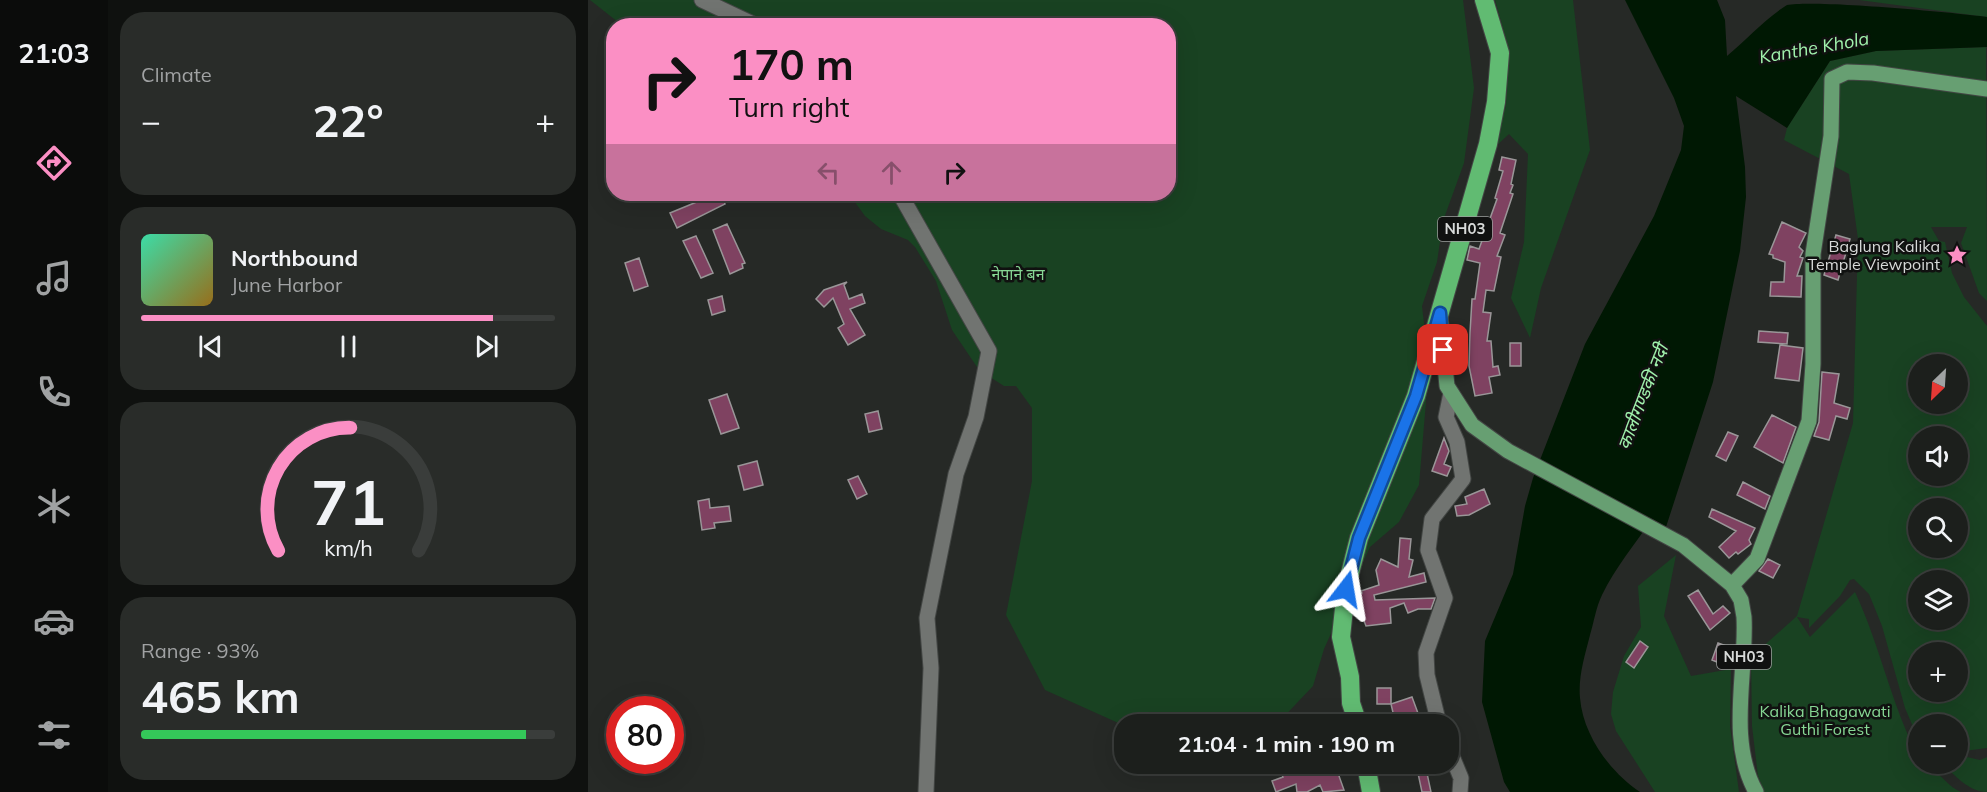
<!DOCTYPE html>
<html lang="en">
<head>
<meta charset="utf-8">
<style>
	body { margin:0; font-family:Mulish,"Noto Sans Devanagari",sans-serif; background:#292c29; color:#f1f3f6; height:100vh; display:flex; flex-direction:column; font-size:22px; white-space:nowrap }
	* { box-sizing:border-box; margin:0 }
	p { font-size:20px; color:#a0a2a3 }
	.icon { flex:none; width:33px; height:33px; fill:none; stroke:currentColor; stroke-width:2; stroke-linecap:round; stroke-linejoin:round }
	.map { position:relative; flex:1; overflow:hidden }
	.side { display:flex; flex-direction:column; gap:12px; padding:12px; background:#0f110f; width:480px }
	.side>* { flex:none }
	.top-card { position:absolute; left:18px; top:18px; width:570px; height:183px; border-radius:24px; box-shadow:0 6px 24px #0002,0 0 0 2px #3a3d3b; background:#fb8fc4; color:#111; overflow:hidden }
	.needle { width:39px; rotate:205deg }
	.fabs { position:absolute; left:1320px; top:354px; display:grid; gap:12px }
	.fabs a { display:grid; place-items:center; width:60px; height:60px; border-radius:50%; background:#1c1f1c; box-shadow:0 6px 24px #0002,0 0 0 2px #3a3d3b; font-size:30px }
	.speed { position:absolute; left:18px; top:696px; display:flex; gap:12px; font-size:30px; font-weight:700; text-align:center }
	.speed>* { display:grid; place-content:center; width:78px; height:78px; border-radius:50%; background:#1c1f1c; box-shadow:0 6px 24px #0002,0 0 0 2px #3a3d3b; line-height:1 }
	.speed .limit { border:9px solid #d22; background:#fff; color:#111 }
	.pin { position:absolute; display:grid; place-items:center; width:51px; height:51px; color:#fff; margin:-26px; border-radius:12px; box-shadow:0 3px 9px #0006 }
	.me { position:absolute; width:66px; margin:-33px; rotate:14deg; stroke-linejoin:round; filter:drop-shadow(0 0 4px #0008) }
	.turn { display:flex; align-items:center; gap:21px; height:126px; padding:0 24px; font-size:27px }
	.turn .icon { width:78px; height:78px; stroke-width:2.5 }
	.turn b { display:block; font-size:42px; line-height:51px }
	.lanes { display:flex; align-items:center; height:57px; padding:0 24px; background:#0003; justify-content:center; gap:30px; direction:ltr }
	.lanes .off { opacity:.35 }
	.big { font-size:45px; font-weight:700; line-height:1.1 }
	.side .widget { flex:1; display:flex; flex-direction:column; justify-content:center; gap:9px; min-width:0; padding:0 21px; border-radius:24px; background:#292c29 }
	.side .dial { align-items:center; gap:0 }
	.dial svg { height:156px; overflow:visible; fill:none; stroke:#3a3d3b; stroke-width:7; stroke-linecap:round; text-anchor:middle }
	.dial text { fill:#f1f3f6; stroke:none }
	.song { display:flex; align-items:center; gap:18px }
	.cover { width:72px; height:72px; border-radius:9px; background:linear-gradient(135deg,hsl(160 70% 55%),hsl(40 70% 35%)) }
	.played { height:6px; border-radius:3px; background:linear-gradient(90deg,#fb8fc4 85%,#3a3d3b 85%) }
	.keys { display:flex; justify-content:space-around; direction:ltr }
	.heat { display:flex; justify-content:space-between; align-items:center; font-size:33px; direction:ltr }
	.charge { height:9px; border-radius:4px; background:linear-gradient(90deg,#34c759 93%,#3a3d3b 0) }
	.trip { position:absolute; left:526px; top:714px; width:345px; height:60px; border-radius:24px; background:#1c1f1c; box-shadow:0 6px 24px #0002,0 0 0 2px #3a3d3b; font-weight:700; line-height:60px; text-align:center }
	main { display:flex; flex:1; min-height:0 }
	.menu { display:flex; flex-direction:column; width:108px; justify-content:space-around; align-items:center; background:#0b0c0b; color:#a0a2a3 }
	.menu .icon { width:42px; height:42px }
	.menu .current { color:#fb8fc4 }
	.menu b { font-size:27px; color:#f1f3f6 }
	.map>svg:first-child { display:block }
	.green { fill:#194222; fill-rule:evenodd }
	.water { fill:#001803 }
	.building { fill:#7f4261; stroke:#9a9698; stroke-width:1.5 }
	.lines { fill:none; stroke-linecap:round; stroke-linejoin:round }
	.minor-casing { stroke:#434644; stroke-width:17 }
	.major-casing { stroke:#434644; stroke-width:17 }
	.highway-casing { stroke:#434644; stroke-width:20 }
	.minor { stroke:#717471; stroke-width:15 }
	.major { stroke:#679f72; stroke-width:15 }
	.highway { stroke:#61bb72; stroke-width:18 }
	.route-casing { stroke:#114b97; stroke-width:15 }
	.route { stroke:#1a73e8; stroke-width:10 }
	.labels { text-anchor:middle; stroke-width:5; stroke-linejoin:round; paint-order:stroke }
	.shield { fill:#101110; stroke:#9c9e9d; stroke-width:1.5 }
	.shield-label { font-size:15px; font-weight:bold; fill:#d8dad9 }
	.poi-label { font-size:16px; fill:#d8dad9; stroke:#101110; text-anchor:end }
	.park-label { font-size:16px; fill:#87d794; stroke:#101110 }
	.water-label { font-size:18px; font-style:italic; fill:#a0f1ac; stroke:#101110 }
</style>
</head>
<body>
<main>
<nav class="menu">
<b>21:03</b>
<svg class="icon current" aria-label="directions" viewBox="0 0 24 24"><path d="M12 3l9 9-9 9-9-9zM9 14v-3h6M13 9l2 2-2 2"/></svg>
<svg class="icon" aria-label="music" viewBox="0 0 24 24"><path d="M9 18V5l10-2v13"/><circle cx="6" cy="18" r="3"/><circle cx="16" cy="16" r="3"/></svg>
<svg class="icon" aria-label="phone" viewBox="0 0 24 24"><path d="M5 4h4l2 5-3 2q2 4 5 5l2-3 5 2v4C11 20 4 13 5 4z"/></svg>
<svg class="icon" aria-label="climate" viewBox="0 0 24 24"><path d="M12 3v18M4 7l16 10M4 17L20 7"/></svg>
<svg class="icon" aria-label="car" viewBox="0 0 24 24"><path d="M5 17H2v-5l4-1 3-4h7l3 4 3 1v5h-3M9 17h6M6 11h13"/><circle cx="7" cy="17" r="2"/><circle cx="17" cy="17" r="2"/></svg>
<svg class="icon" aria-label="filters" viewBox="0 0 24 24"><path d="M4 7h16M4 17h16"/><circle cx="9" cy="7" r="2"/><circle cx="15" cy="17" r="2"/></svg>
</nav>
<section class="side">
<div class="widget"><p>Climate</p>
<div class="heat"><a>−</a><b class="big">22°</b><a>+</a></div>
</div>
<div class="widget">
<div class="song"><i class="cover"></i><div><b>Northbound</b><p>June Harbor</p></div></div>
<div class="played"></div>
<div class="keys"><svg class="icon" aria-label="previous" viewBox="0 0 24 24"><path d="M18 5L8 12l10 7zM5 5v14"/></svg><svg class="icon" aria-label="pause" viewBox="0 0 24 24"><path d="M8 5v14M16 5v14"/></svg><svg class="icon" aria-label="next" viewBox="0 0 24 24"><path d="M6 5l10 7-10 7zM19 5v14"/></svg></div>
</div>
<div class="widget dial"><svg viewBox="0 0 100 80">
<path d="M14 69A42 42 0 1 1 86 69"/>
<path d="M14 69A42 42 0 0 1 51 6" stroke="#fb8fc4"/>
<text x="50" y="56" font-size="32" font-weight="700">71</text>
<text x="50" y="72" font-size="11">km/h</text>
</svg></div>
<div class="widget"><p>Range · 93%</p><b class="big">465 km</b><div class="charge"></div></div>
</section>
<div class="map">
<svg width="1399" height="792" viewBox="0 0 1399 792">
	<rect width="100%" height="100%" fill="#262926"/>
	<path class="green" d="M2 0H875L886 88 876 163 855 221 849 262 834 306 841 366 831 485 811 522 782 547 736 649 725 686 689 724 537 726 457 690 418 615 444 481V408L428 386H416L391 370 364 330 348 281 327 247 320 240 293 229 277 216 261 194H580V26H35Z
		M907 0H985L1002 150 953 288 942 338 923 298 936 242 940 154 921 134 905 149 918 105 920 46Z
		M1271 0H1399V17Z
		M1398 47 1399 301 1391 293 1373 243 1379 227H1343L1351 241 1357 242 1364 273 1376 297 1399 326V748L1376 751 1372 748 1370 724H1330L1329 736 1317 708 1294 626 1281 594 1266 579 1262 580 1252 596 1221 628V619L1209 617 1222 637 1267 592C1292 645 1303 704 1330 756V764C1350 766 1356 785 1373 792H1176L1170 776 1164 726 1163 657 1209 616 1265 423 1270 239 1261 174 1196 140 1199 128 1242 61 1288 51ZM1330 364H1370V404H1330ZM1330 436H1370V476H1330ZM1330 508H1370V548H1330ZM1330 580H1370V620H1330ZM1330 652H1370V692H1330Z
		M1088 555 1076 616 1103 676 1143 669 1142 726 1151 792H1067L1028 731 1023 714 1025 692 1036 656 1053 627 1050 586Z
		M1370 755 1392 760 1399 757V792C1381 792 1367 775 1354 764H1370Z"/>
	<path class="water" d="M1037 0H1129L1137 20 1139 56C1158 40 1178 18 1199 5 1229 0 1360 12 1399 17V47L1288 51 1242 61 1199 128 1148 96 1157 167 1158 197 1152 251 1125 382 1078 527 1064 519C1047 544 1027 568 1014 595 1008 607 1006 622 1002 635 997 655 990 677 992 698 995 735 1022 772 1052 792H922L916 782 894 702 897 641 925 574 937 506 945 478 997 344 1066 216 1093 150 1096 126 1086 98Z"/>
	<path class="building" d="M914 157 928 160 923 184 925 185 922 193 925 194 912 233 917 235 909 256 913 257 906 291 898 290 895 312 903 313 899 341H903L905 367 910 366 912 375 901 377 904 393 887 396 881 366 882 333 884 299H887L892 263 879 260 882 246 891 249 909 199 907 198 915 171 911 170Z
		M128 194H132L137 204 89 228 82 213Z
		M1194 222 1218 233 1211 247 1215 251 1212 257 1215 258 1209 276H1214L1213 297 1182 296 1183 282H1196L1197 262 1185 258V255L1181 254Z
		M139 224 157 263 154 264 155 268 142 274 125 230Z
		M1248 235 1262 239 1250 280 1236 275Z
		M108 236 125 273 113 278 95 241Z
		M51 258 60 286 46 291 37 263Z
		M259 282 256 285 261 299 274 294 277 303 262 309 277 335 260 345 250 328 256 324 245 298 236 307 228 299 236 290Z
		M134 296 137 311 124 315 120 300Z
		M1171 331 1200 333 1199 344 1170 342Z
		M922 343H933V366H922Z
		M1192 345 1215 348 1211 381 1187 378Z
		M1234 372 1251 374 1246 403 1262 408 1259 419 1248 416 1241 440 1226 436 1231 422Z
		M139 394 151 428 133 434 121 400Z
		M290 411 294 429 281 432 277 414Z
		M1184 415 1208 427 1195 463 1166 447Z
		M1140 432 1150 436 1138 461 1128 456Z
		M856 438 861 451 856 464 863 467 859 476 844 471Z
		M169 461 175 485 156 490 150 466Z
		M270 476 279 494 269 499 260 480Z
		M1155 482 1182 496 1177 509 1149 495Z
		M896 489 902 504 881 515 869 516 867 506 879 504 877 497Z
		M121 499 122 508 141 506 143 521 126 523 127 528 114 530 110 501Z
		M1124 509 1167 528 1161 540 1163 544 1150 554 1148 552 1141 558 1131 547 1148 531 1121 517Z
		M812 538 823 539 821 559 825 560 821 577 836 573 838 582 786 595 787 600 847 598 843 609H830L820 613 816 603 802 608 803 623 778 626 772 610 769 612 767 609 768 597 774 593 773 591 791 585 788 570 793 559 810 567Z
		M1180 559 1192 565 1185 578 1171 571Z
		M1110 590 1125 614 1135 606 1142 613 1122 630 1100 596Z
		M1052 641 1060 647 1046 668 1038 662Z
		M1130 643 1141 647 1134 664 1124 660Z
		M789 688H803V704H789Z
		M824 697 831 716 807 721 803 704Z
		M697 764H733L737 772 752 764 758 771 751 776 756 790 735 792 732 785 719 792H709L708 784 688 792 684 781 695 777 690 769Z
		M828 764H837L843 792H834Z"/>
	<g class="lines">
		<g class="minor-casing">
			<path id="minor" d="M114 0 169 26
				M312 194 401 351 388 417 368 474 339 618 343 668 338 792
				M851 724 839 675 838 653 857 598 840 550 844 519 875 479 869 442 858 417 863 393
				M861 749 873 778 872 792"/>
		</g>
		<g class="major-casing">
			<path id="major" d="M852 316 859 386 884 425 920 451 1095 545 1144 585 1153 600 1156 617C1159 673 1139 740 1168 792
				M1144 585 1169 559 1221 421 1225 364V254L1243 136 1244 79 1259 72 1285 73 1399 89"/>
		</g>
		<g class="highway-casing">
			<path id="highway" d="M770 724 763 703 762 677 753 637 758 589 771 538 828 396 900 144 908 102 912 53 896 0
				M778 764 783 792"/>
		</g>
		<use href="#minor" class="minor"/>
		<use href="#major" class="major"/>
		<use href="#highway" class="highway"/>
	</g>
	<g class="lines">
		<g class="route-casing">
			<path id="route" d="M758 589 771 538 828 396 852 313 855 350"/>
		</g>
		<use href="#route" class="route"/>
	</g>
	<defs>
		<g id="sight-bare" transform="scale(1.62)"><path d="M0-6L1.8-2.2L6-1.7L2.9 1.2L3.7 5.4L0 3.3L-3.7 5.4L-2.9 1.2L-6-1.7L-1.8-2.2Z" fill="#fb8fc4" stroke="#101110" stroke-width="2.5" paint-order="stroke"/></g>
	</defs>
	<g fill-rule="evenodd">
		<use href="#sight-bare" x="1369" y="255"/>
	</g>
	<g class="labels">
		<g class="shield">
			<rect x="850" y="217" width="54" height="24" rx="4.5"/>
			<rect x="1129" y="645" width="54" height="24" rx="4.5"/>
		</g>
		<g class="shield-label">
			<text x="877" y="234">NH03</text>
			<text x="1156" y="662">NH03</text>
		</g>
		<g class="poi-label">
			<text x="1352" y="252">Baglung Kalika<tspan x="1352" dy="18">Temple Viewpoint</tspan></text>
		</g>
		<g class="park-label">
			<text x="430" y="280">नेपाने बन</text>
			<text x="1237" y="717">Kalika Bhagawati<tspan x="1237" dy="18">Guthi Forest</tspan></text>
		</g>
		<g class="water-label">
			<text transform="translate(1226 48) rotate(-10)" y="6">Kanthe Khola</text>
			<text transform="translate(1055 397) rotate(-69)" y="6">कालीगण्डकी नदी</text>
		</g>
	</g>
</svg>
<div class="fabs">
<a><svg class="needle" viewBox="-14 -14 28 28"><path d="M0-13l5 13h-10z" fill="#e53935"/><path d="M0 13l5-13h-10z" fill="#a0a2a3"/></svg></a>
<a><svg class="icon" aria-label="sound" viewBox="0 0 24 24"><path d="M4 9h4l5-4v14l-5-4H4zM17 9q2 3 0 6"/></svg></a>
<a><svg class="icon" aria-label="search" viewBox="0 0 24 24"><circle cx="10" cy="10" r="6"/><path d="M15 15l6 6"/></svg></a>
<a><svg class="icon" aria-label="layers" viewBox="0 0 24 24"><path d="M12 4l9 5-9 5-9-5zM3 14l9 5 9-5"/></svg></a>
<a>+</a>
<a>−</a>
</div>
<div class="speed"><div class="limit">80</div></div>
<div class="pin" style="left:855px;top:350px;background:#d93025"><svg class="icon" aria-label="arrive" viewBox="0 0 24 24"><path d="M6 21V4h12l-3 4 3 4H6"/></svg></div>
<svg class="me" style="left:758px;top:589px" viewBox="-20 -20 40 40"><path d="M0-17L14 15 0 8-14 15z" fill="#1a73e8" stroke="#fff" stroke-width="4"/></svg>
<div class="trip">21:04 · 1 min · 190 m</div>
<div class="top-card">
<div class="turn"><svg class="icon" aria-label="right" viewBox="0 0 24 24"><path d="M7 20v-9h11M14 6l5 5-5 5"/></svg><div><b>170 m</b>Turn right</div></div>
<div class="lanes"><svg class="icon off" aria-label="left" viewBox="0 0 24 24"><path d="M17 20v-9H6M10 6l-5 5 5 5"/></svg><svg class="icon off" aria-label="ahead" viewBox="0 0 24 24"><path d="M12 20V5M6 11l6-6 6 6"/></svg><svg class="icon" aria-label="right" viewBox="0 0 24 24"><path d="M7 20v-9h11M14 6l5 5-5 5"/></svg></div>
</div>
</div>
</main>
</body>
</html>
